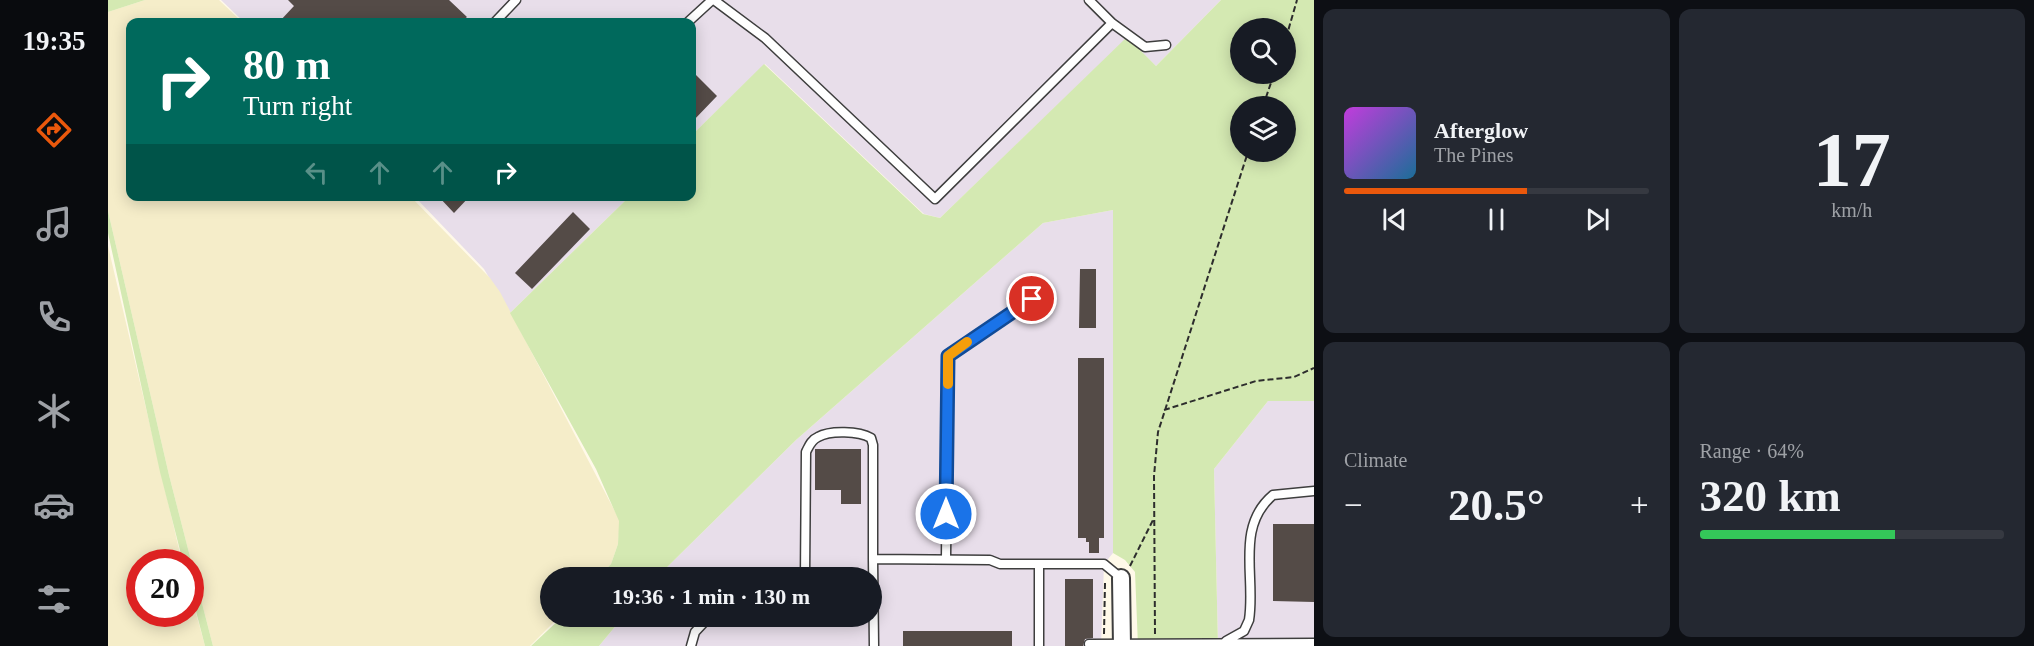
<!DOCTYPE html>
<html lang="en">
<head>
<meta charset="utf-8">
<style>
	body { margin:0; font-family:"Times New Roman",serif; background:#242831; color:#f1f3f6; height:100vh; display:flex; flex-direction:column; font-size:22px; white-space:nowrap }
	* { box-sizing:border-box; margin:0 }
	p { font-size:20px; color:#9ea1a6 }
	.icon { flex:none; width:33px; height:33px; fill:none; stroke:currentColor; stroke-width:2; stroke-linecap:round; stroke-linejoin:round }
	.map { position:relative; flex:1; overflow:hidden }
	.panel { display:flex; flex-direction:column; gap:9px; padding:9px; background:#0d0f14; width:720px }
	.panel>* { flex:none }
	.guide { position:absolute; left:18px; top:18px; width:570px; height:183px; border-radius:12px; box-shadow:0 3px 15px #0003; background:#00695c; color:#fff; overflow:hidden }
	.fabs { position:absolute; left:1122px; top:18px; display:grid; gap:12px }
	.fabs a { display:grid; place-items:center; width:66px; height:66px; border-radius:50%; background:#171b24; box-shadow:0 3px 15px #0003; font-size:30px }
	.speed { position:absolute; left:18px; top:549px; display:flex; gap:12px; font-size:30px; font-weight:700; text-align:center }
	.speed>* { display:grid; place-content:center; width:78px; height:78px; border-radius:50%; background:#171b24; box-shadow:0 3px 15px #0003; line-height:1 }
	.speed .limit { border:9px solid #d22; background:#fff; color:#111 }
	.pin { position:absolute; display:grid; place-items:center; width:51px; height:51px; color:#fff; margin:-26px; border:3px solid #fff; border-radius:50%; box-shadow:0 2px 6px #0007 }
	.me { position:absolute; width:66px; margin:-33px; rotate:0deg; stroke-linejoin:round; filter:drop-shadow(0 0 4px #0008) }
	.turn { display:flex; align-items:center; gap:21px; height:126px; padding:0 18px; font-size:27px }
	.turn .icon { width:78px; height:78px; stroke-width:2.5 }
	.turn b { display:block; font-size:42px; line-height:51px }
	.lanes { display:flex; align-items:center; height:57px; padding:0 18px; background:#0003; justify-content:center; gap:30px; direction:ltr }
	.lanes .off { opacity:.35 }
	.big { font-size:45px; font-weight:600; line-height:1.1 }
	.panel .tile { flex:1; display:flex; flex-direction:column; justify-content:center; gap:9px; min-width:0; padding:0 21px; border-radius:12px; background:#242831 }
	.panel .dial { align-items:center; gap:0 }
	.dial b { font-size:78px; line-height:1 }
	.song { display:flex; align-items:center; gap:18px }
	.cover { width:72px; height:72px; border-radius:9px; background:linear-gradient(135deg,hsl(290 70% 55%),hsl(200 70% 35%)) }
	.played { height:6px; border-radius:3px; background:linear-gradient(90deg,#ea580c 60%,#363941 60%) }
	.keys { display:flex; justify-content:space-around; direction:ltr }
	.heat { display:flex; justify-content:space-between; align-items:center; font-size:33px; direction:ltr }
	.charge { height:9px; border-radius:4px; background:linear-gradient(90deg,#34c759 64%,#363941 0) }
	.panel .tiles { flex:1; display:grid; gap:9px; grid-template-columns:repeat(2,1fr) }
	.trip { position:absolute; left:432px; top:567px; width:342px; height:60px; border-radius:30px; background:#171b24; box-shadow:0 3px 15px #0003; font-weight:600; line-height:60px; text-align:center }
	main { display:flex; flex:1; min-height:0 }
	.tabs { display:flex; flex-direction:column; width:108px; justify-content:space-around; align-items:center; background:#090b0e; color:#9ea1a6 }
	.tabs .icon { width:42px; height:42px }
	.tabs .on { color:#ea580c }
	.tabs b { font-size:27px; color:#f1f3f6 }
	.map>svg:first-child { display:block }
	.industrial { fill:#e8deea }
	.farmland { fill:#f5edc9 }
	.green { fill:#d4e9b2; fill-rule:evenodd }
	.building { fill:#544b47 }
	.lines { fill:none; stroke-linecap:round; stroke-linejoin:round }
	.service-casing { stroke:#3e3e3e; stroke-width:11 }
	.minor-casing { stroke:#3e3e3e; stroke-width:20 }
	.path { stroke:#2d2d2d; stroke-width:2; stroke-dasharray:6 3; stroke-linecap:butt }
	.service { stroke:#fff; stroke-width:8 }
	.minor { stroke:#fff; stroke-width:16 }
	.route-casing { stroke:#114b97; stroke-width:15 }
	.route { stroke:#1a73e8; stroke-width:10 }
	.slow { stroke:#f59e0b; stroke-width:10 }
</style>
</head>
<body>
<main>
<nav class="tabs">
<b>19:35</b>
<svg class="icon on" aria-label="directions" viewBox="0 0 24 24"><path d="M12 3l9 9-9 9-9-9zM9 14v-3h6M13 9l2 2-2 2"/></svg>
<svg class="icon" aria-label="music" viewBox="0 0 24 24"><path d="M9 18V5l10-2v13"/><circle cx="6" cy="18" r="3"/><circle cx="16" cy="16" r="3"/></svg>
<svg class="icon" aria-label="phone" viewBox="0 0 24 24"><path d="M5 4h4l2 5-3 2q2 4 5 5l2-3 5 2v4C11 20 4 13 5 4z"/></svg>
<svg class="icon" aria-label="climate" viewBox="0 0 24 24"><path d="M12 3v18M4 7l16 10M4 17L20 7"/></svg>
<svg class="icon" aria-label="car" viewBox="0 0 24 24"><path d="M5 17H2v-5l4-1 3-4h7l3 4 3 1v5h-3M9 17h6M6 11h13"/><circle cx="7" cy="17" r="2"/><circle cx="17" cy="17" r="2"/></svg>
<svg class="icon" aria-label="filters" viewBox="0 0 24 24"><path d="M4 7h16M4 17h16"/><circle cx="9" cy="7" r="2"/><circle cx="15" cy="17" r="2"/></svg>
</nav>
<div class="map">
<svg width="1206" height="646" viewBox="0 0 1206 646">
	<rect width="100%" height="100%" fill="#fff9e9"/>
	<path class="industrial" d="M113 0H1113L1048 66 1019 38 832 218 816 214 657 64 584 135V22H136Z
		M307 197H521L402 313 376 269Z
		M1005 210V553L996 564 993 646H491L515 617 764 616V578L549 577 688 440 935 223Z
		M1160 401H1206V646H1110L1106 469Z"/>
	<path class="farmland" d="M37 0H111L134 22H22V196L303 197 382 278 392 292 512 521 510 544 503 564 490 577 442 578V616L451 617 422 646H105L61 475 0 211V12Z
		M0 246 74 562H32V614H82L83 595 97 646H0Z"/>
	<path class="green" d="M0 0H37L0 12Z
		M1113 0H1206V401H1160L1106 469 1110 646H1030L1027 572 1017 560 1005 553V210L935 223 688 440 549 577H490L503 564 510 544 511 521 488 469 402 313 521 197 584 196V135L656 64 815 214 832 218 1019 37 1048 66ZM1132 28H1178V74H1132ZM1132 106H1178V152H1132Z
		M0 211 61 475 105 646H97L83 592 82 562H75L52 472 0 233Z
		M454 617V616L515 617 491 646H423Z"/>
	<path class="building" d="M180 0H341L359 17 353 22H171L186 6Z
		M584 71 609 96 584 122Z
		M330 196H362L346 213Z
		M465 212 482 229 424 289 407 273Z
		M972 269H988V328H971Z
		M970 358H996V538H991V553H981V542H978V538H970Z
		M707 449H753V504H733V490H707Z
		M1165 524H1206V602L1165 601Z
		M957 579H985V638L977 639 975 646H957Z
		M795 631H904V646H795Z"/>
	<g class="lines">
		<g class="service-casing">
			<path id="service" d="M606 0 657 38 827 199 1004 23 981 0
				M387 22 408 0
				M580 22 604 0
				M1004 23 1037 47 1058 45
				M838 559 840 356 924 299
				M697 578 698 452C701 446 703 440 710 437 722 430 751 431 763 438L765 445V559
				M1118 641 1136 631 1141 620C1148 577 1127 527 1165 495L1206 491
				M981 644 1206 643
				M583 646 587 632 602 616
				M766 646 765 559 882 560 892 564H996L1013 578
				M931 646V564"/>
		</g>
		<g class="minor-casing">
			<path id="minor" d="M1013 578 1014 646"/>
		</g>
		<path class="path" d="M1178 38 1189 0
			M1155 106 1166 74
			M1056 410 1148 381 1186 377 1206 368
			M1022 566 1045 520
			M996 634 997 583
			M1047 634 1046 476 1050 432 1140 152"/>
		<use href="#service" class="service"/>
		<use href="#minor" class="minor"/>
	</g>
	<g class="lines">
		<g class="route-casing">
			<path id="route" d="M838 514 840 356 924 299"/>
		</g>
		<use href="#route" class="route"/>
		<path class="slow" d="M840 384V356L859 342"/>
	</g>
</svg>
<div class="fabs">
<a><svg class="icon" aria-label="search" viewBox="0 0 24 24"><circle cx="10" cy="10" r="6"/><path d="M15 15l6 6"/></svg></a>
<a><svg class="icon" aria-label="layers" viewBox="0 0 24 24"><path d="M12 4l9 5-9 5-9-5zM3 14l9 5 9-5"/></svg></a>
</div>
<div class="speed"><div class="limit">20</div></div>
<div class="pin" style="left:924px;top:299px;background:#d93025"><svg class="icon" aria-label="arrive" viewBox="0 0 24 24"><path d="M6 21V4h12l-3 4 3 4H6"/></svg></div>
<svg class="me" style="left:838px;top:514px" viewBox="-20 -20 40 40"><circle r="17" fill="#1a73e8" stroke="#fff" stroke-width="3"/><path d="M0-11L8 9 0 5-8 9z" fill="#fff"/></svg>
<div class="trip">19:36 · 1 min · 130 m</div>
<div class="guide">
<div class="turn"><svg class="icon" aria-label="right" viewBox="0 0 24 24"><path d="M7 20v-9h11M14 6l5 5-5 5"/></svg><div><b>80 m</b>Turn right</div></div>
<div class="lanes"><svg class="icon off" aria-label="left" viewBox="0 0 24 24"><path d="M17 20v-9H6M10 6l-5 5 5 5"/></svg><svg class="icon off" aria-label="ahead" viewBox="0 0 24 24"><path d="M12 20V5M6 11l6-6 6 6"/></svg><svg class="icon off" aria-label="ahead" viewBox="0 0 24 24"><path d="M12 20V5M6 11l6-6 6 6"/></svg><svg class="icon" aria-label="right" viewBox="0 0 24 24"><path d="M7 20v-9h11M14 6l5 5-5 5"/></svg></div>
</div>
</div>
<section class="panel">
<div class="tiles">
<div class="tile">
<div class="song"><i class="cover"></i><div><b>Afterglow</b><p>The Pines</p></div></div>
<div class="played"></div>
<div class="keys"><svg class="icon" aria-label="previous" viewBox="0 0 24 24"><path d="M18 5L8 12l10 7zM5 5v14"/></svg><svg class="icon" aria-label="pause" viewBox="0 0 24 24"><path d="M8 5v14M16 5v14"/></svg><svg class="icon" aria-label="next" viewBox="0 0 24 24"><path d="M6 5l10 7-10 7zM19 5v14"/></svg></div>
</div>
<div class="tile dial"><b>17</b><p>km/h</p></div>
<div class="tile"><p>Climate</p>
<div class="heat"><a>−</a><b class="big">20.5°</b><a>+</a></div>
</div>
<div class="tile"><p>Range · 64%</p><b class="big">320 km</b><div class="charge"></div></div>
</div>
</section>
</main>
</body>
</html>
